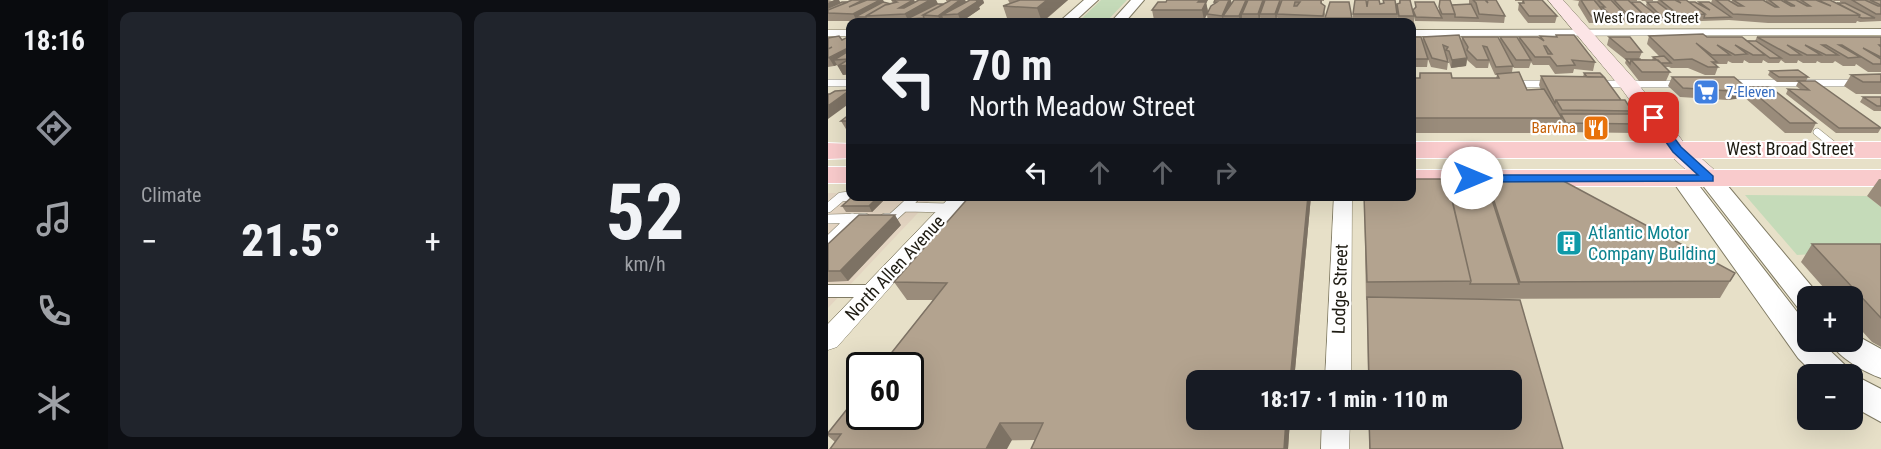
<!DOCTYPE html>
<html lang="en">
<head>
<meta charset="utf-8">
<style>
	body { margin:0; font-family:"Roboto Condensed",sans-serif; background:#20242c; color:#f1f3f6; height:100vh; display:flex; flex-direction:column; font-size:22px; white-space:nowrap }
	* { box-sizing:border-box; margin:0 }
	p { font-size:20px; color:#9ea1a6 }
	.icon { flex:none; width:33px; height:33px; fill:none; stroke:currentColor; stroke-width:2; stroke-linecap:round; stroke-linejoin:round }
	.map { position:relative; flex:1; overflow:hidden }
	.drawer { display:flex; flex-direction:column; gap:12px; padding:12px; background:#0d0f14; width:720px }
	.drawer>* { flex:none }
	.top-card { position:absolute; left:18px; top:18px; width:570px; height:183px; border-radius:12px; box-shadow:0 6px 24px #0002; background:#171b24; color:#f1f3f6; overflow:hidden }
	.buttons { position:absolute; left:969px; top:286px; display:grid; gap:12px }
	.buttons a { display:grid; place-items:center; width:66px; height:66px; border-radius:12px; background:#171b24; box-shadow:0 6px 24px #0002; font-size:30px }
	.speed { position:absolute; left:18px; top:352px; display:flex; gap:12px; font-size:30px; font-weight:700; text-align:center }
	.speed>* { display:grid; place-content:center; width:78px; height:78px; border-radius:50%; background:#171b24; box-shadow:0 6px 24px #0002; line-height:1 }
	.speed .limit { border:3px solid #111; border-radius:9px; background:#fff; color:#111 }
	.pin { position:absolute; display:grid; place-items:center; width:51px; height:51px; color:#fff; margin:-26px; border-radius:12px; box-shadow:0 3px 9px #0006 }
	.me { position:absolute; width:66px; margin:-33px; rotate:90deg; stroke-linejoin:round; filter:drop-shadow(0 0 4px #0008) }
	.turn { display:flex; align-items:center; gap:21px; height:126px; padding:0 24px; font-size:27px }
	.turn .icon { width:78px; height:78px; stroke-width:2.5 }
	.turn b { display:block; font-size:42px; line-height:51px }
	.lanes { display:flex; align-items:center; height:57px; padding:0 24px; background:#0003; justify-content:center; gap:30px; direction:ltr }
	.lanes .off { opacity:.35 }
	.big { font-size:45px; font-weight:800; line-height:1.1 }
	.drawer .widget { flex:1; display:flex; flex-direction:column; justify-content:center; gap:9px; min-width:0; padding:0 21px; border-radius:12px; background:#20242c }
	.drawer .dial { align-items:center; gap:0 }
	.dial b { font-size:78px; line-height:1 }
	.heat { display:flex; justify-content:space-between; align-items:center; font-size:33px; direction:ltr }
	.drawer .tiles { flex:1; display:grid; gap:12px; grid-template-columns:repeat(2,1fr) }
	.trip { position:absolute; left:358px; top:370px; width:336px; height:60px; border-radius:12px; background:#171b24; box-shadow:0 6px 24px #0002; font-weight:800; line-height:60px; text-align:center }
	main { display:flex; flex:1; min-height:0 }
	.dock { display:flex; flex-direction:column; width:108px; justify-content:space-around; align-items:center; background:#090b0e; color:#9ea1a6 }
	.dock .icon { width:42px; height:42px }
	.dock .on { color:#8c9099 }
	.dock b { font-size:27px; color:#f1f3f6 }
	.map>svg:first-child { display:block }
	.commercial { fill:#e3d4c1 }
	.green { fill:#c5dbb9 }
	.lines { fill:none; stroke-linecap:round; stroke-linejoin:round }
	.service-far2-casing { stroke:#807b64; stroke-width:8 }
	.service-far1-casing { stroke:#807b64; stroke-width:10 }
	.service-casing { stroke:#807b64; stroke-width:14 }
	.minor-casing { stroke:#807b64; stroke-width:1 }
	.tertiary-casing { stroke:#807b64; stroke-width:2 }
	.secondary-casing { stroke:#807b64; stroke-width:1 }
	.primary-casing { stroke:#fff; stroke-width:2 }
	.service-far2 { stroke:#fff; stroke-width:7 }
	.service-far1 { stroke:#fff; stroke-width:9 }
	.service { stroke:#fff; stroke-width:12 }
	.minor { fill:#fff; fill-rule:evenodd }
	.tertiary { fill:#fff; fill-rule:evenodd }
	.secondary { fill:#fce5e6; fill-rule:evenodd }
	.primary { fill:#f9cbcc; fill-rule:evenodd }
	.wall { fill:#9a8c7b }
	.shaded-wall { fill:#7d7264 }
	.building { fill:#b3a38f; stroke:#7d7264; stroke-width:1.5; fill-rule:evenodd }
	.route { fill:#1a73e8; stroke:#114b97; stroke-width:1.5 }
	.labels { text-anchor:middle; stroke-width:4.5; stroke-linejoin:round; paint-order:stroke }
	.far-street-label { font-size:15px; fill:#1e1b12; stroke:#fff }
	.far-shop-label { font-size:15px; fill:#366cbe; stroke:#fff; text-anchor:start }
	.far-food-label { font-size:15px; fill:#c56008; stroke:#fff; text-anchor:end }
	.street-label { font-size:18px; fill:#1e1b12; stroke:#fff }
	.culture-label { font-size:18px; fill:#0d838f; stroke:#fff; text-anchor:start }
</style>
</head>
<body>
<main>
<nav class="dock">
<b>18:16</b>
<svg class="icon on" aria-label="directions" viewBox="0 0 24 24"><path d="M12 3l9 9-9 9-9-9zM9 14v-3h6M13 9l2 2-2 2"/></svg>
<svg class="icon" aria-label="music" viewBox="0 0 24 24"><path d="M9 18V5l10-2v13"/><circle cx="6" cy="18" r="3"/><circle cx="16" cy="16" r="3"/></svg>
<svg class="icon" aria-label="phone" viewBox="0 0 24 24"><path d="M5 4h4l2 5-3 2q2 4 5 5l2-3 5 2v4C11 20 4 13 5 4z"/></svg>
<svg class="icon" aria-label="climate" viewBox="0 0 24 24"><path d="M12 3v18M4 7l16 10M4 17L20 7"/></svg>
</nav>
<section class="drawer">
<div class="tiles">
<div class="widget"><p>Climate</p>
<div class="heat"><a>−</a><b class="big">21.5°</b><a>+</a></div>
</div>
<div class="widget dial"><b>52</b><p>km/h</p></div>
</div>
</section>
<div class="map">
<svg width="1053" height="449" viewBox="0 0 1053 449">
	<rect width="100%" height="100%" fill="#e7e0c8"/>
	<path class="commercial" d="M0 193H22V196L105 197 0 308Z"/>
	<path class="green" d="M273 0H299L278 22H250Z
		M917 195 1039 196 1053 207V250L969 255Z"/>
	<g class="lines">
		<g class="service-far2-casing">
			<path id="service-far2" d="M0 83H22
				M904 83H1053
				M685 84H722
				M769 84H851
				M989 132 1009 148"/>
		</g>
		<g class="service-far1-casing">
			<path id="service-far1" d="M76 207 122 208
				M0 208 13 197 22 196
				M57 218H64L87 197 75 196
				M0 219 37 218
				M0 241 24 218"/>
		</g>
		<g class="service-casing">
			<path id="service" d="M0 291H43"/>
		</g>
		<g class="minor-casing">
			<path id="minor" d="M1053 29V35L584 36V30Z
				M0 30H22V36H0Z
				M123 196H143L9 347 0 350V324Z
				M506 196H524L523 381H497Z
				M494 420H522L521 449H493Z"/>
		</g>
		<g class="tertiary-casing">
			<path id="tertiary" d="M256 0H270L246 22H231Z
				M303 0H316L297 22H283Z
				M854 172 862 174 980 326V342H993L1018 366 1023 375 1024 374 1053 389V422L1024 406V375H987L970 358 843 179 846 174Z
				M881 172 889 173 990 294 992 297H980V311L970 308 873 183 870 178 873 173Z
				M1024 333 1053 349V378C1036 372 1011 358 1002 342H1024Z"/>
		</g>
		<g class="secondary-casing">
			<path id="secondary" d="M720 0H735L807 80 857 144 890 173 893 178 890 183 881 185 872 183 841 154 793 88Z"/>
		</g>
		<g class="primary-casing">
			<path id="primary" d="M584 142H1053V158H584Z
				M0 143 22 144V158L0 159Z
				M0 167H22V183H0Z
				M584 170H1053V186H584Z"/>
		</g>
		<use href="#service-far2" class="service-far2"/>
		<use href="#service-far1" class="service-far1"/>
		<use href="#service" class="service"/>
		<use href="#minor" class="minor"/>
		<use href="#tertiary" class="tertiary"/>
		<use href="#secondary" class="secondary"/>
		<use href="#primary" class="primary"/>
	</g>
	<path class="wall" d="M0 0 12 3 24 0H55L56 3 63 4 65 3 63 0H86L87 2 91 0H108L110 4H116L120 1H118V0H137L138 2 142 0H155L156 3 151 7 152 9 133 22H117L116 21 114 22H41L40 21H0Z
		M180 0H240L215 22 180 21 175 6 182 4Z
		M338 0H380L378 2 380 11 386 4 387 0H403V4L437 0H454L453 1V3L454 0H496V1H494V4L497 14 496 22H450V17L448 22 433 21 432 17 431 21H415L414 18 413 22H396V21L395 22H380L379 15 376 20H326L324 10 338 2Z
		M555 0 569 14V22L525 21V14L539 7 555 3Z
		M571 0 585 11 587 8V2L611 12 612 0 624 5 641 4V0H668L677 16 676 23 650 22 587 21 586 17V23L570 22 568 11 569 4H571Z
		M687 0H714L729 16 727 23H700L690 10 691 3H694V1H687Z
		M744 0H766L767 1V0H809V1H801L821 9 818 5 819 2H829L830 0H858L861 2 870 3 871 2 883 3 884 0H900L903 2 904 0H935L938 1V0H953L954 1V0H1002L1009 3H1014L1012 2V1H1006L1004 0H1053V21L1032 22 1029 21 1028 23H940L901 20 874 21 849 23 847 21H833L831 19 830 21H815V23H798L797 21 796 23H781L778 20 777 23H761L750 5 751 1Z
		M813 0H825V1H814Z
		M497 18H524V22H497Z
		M728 35 767 62 765 71 746 69 745 73 727 74 721 65H705L703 62 701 68H686L683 64 685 66 684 72 699 90H713L711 85 713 76 755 77 756 73 793 100 804 111 803 114 810 124 807 133 735 132 732 125 730 133H584V78H591L592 73 624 78H668L669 75H667L661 62 660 68H648L639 60 638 66 623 68 620 59H619L620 62 619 70 603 67 600 59 599 67H585L584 64V37L594 41 595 37 633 42 634 37 672 41V37L691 40V37L711 38 712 36 728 37Z
		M821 36 879 37 927 41 929 37H1053V72H1040L1028 64 1027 66H1015L1007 61 1005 63H993L989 61 988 63H975L970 60 969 63H957L953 60 951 63H940L935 60 934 63H921L916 60 915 63H904L900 61 899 64H889L888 65 890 67 887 75H877L860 68H843L841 67H837L842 72 838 81H811L797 63 798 60 779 45 781 37 814 52 811 59 824 60 825 57 831 56 819 44Z
		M0 38 14 40 22 38V74L15 75 9 65 6 66 0 67Z
		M942 71 980 77 978 81 1053 128 1050 133H1008L958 94 960 89H972L968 86 970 82H949L940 75Z
		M1053 74V94H1028L1016 86 1023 75Z
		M844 77 918 87 988 123 983 133H957L916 97 899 100 852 97 840 86Z
		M1035 97H1053V111H1046L1032 102Z
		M22 114V134H21L13 121Z
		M659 179 907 273 892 298 644 299 735 449H541V420H684V381H540L539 300H538L536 196H584L620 182 658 181Z
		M1051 179H1053V207L1039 196Z
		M25 196H58L59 197 44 212H18L14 206Z
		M142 196H483L466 381 369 420H462L460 449H203L207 440 7 442 0 436V433L105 300H79L66 282Z
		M73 225 20 281 0 282V244Z
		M984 244H1053V347L1044 342 1024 320V297H1004L973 262Z"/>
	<path class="shaded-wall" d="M6 0H11L14 5 0 12V3Z
		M35 0H55L58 6 27 17 21 8Z
		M85 0H86L89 7 71 8Z
		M102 0H108L110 4 86 18H96L98 22H81L77 14Z
		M131 0H137L139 4 114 15 116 21 113 22 110 16Z
		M147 0H155L156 3 151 7 152 9 133 22 130 14Z
		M219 0H240L214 22 209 8Z
		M372 0H380L374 10 370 2Z
		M401 0H403L404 5 395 16 396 21 395 22 394 16Z
		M418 0H420L414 14V18L412 22 411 16Z
		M435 0H437L432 14V17L431 21 430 14Z
		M452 0 453 5 449 14 448 22 447 14Z
		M378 2 380 12 376 20 374 10Z
		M22 47V49L6 60 9 65 6 66 1 58Z
		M639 58 638 66 623 68 624 60Z
		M22 65V74L15 75 10 66Z
		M920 89 916 98 899 100 903 91Z
		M22 90V103L0 119V106Z
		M51 196H58L59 197 44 212 41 206Z
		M480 196H483L466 381H462Z
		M67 215 73 225 20 281 12 271Z
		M458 420H462L460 449H456Z
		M172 423 184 440 179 449H158Z"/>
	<path class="building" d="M24 0H35L21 7 39 0H52L25 14 0 13V10Z
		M64 0H85L71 8H76L91 0H102L77 14 38 16 57 5 69 2Z
		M123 0H132L110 16 95 15Z
		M142 0H148L149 2 130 14 114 15Z
		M192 0H219L209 8 175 6Z
		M339 0H372L370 2H378L374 10H324L330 2H338Z
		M387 0H401L394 16 379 14 383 6 389 2H386Z
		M406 0H418L411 16H395Z
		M420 0H435L430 14H414Z
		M437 0H452L447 14H432Z
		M454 0H493V3L497 6 495 16 449 14ZM467 2H472L469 6H466Z
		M527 0H538L539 7 540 0H551L552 4 556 3 555 0H567L569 14H525Z
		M572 0H582L586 16H571L569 4 572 3Z
		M612 0H622L627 14H614L611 7Z
		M645 0H657L660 3 658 0H668L677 16 651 14 648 3Z
		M695 0H714L729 16H701L691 3H696Z
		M753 0H766L779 16H763Z
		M770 0H783L798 16H783L774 7H777Z
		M786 0H800L817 16H801Z
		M832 0H847L853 3 848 0H858L877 14 852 16Z
		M888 0H900L910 6H915L905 0H935L947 7H950L941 0H953L963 6H967L956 0H968L979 6H982L973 0H988L1003 6 990 0H1002L1032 15 943 16 905 14Z
		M1024 0H1037L1050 6H1053V14H1048Z
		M1042 0H1053V5Z
		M14 2H20L0 10V8Z
		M55 2 63 4 57 5 38 16V17H27Z
		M502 2H521L524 18H497Z
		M587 2H606L614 18 588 17 585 10 588 7Z
		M803 2H812L831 17H816L817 16Z
		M819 2H829L849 17H834Z
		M861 2H867L882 10 871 2H881L903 17 876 18 877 14Z
		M1009 3H1017L1047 18H1034L1031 17 1032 15Z
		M109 4H116L95 15 96 18 79 19Z
		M643 4 650 18 627 17V14L624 5Z
		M875 34 879 37H914L937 55H925L907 45 919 54 907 55 889 45 902 55H884L868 43 889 62H884L890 67H880L864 59 846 60 821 36Z
		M631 35 639 58 624 60 621 51 618 50 620 47 615 45 620 62 604 58 595 37Z
		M728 35H746L767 62 744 60 747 65 729 66 722 57H707L691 37H710L716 41 712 36 729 37ZM716 46H718L724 54H720Z
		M11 36 14 40 20 37 22 38V47L0 58V49L4 47 0 49V38Z
		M584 37H593L600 59H586L584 55Z
		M634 37H670L685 66 668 67 659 47 655 46 661 60H649L639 50 640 47Z
		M672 37H689L703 60H688Z
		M781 37H802L814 52H799Z
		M929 37H1053V45H1051L1053 47V57L1035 48 1053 59V64H1045L1014 45H1011L1032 57 1020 58 998 45H994L1010 55H998L977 45 993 55H979L959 45 973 55H962Z
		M919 41H928L953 58H942Z
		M22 50V65L10 66 21 59 6 60Z
		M836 56 843 63H833L825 57Z
		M798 59H812V60H803L802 64Z
		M803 60H830L842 72H814Z
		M970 70 980 77H951L942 71Z
		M691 72 699 90 716 89 734 118H584V78H592V73H623L624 78H671L669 74Z
		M756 73H772L776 77H759Z
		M1053 74V82H1035L1023 75Z
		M713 76 776 77 793 100H728L727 103Z
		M844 77H906L920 89 903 91 855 88Z
		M970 81H987L1053 128H1011L960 89 981 90Z
		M919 87H942L988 123H962Z
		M22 90 0 106V94H2L7 91Z
		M1035 97H1053V106H1049Z
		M728 100H797L804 111 734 110Z
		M22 114V121H13Z
		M733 114H803L810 124 738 123Z
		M728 177 907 273 902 281 692 282 659 179Z
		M584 179H619L643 281 539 282 536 196H584Z
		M658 181 691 284H642L643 281 620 182Z
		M25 196H51L41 206H14Z
		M142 196H480L462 381H369V420H458L456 449H203L215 423H172L158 449H2L13 434H0V433L32 393V417H82V366H53L119 283 66 282Z
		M31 215H67L12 271H0V244Z
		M984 244H1053V318Z
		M539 297 692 300 735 449H542L541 420H684V381H541Z"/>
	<path class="route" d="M822 116H830L853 147 885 176V181L644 182 638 178 644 175H870L845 152 821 118Z"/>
	<defs>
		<g id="supermarket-square" transform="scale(1.35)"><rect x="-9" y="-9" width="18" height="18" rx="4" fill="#3f7fe0" stroke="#fff"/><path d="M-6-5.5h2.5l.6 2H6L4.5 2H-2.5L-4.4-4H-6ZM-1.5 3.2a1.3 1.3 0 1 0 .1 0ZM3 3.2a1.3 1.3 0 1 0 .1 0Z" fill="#fff"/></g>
		<g id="restaurant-square" transform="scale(1.35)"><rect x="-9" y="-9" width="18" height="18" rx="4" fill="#e8710a" stroke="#fff"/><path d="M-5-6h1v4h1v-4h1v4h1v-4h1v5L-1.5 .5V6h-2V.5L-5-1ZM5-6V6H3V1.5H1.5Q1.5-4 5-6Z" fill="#fff"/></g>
		<g id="building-square" transform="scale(1.35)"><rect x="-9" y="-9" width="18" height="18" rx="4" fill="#0f9aa8" stroke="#fff"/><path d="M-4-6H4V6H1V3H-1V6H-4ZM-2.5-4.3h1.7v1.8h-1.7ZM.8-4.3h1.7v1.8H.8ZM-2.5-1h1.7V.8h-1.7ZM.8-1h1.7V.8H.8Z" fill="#fff"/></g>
	</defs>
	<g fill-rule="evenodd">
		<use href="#supermarket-square" x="878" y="92"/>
		<use href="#restaurant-square" x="768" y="128"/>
		<use href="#building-square" x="741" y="243"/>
	</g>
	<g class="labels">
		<g class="far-street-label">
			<text x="818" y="23">West Grace Street</text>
		</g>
		<g class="far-shop-label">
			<text x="898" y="97">7-Eleven</text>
		</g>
		<g class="far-food-label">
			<text x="748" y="133">Barvina</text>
		</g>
		<g class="street-label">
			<text x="962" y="155">West Broad Street</text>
			<text transform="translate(67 268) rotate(-47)" y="6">North Allen Avenue</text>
			<text transform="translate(512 289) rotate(-88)" y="6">Lodge Street</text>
		</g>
		<g class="culture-label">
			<text x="760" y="239">Atlantic Motor<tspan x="760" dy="21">Company Building</tspan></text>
		</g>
	</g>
</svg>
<div class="buttons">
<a>+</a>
<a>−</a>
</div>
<div class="speed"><div class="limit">60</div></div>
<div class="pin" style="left:826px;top:118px;background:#d93025"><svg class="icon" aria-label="arrive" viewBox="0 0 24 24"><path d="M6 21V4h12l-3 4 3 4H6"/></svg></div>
<svg class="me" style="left:644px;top:178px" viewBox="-20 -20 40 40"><circle r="19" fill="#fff"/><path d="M0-13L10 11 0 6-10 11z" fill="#1a73e8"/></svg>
<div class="trip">18:17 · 1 min · 110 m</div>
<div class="top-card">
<div class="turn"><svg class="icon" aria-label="left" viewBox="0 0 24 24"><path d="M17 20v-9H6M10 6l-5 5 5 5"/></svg><div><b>70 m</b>North Meadow Street</div></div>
<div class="lanes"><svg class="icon" aria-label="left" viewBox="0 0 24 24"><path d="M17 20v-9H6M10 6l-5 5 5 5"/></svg><svg class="icon off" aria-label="ahead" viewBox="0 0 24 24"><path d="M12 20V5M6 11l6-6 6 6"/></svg><svg class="icon off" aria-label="ahead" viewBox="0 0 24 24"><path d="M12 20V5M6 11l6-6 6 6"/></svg><svg class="icon off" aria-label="right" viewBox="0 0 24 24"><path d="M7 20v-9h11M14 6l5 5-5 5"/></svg></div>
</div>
</div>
</main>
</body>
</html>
